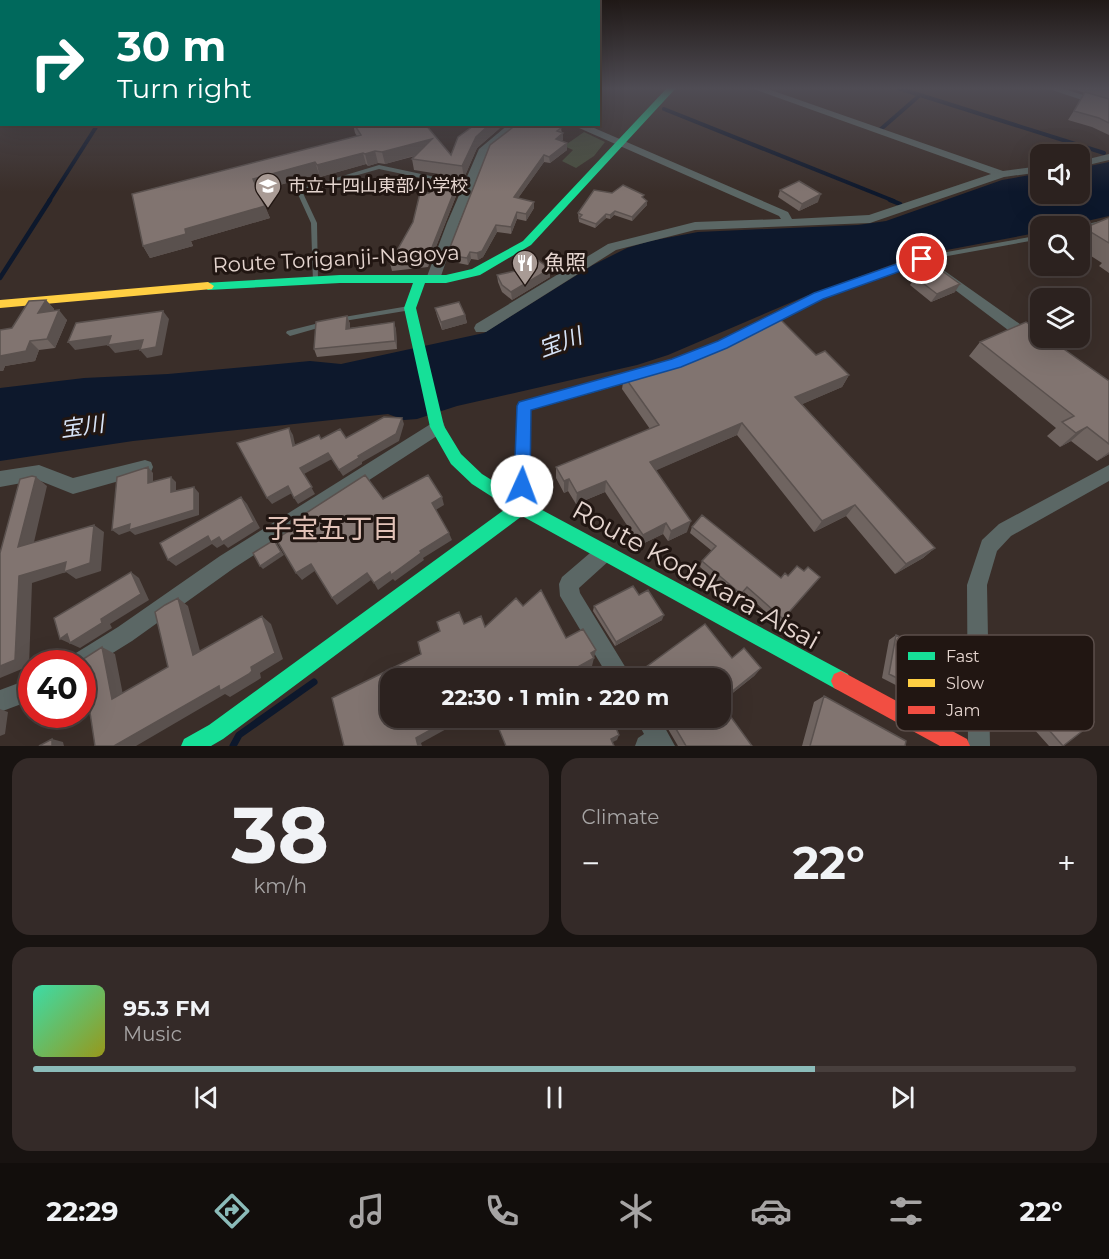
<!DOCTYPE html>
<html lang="en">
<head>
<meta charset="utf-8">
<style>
	body { margin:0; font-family:Montserrat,"Noto Sans JP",sans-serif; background:#342a28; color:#f1f3f6; height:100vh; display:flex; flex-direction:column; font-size:22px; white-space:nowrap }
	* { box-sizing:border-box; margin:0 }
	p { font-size:20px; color:#a6a4a4 }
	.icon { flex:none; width:33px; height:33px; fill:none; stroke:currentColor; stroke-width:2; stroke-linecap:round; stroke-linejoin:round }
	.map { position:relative; height:746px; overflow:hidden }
	.sheet { display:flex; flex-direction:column; gap:12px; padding:12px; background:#181311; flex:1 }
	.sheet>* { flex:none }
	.top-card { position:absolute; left:0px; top:0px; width:600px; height:126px; box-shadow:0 6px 24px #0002,0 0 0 2px #483f3d; background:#00695c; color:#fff; overflow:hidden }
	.fabs { position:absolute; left:1030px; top:144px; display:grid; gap:12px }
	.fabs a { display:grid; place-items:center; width:60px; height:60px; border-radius:12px; background:#2c221f; box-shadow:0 6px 24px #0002,0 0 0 2px #483f3d; font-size:30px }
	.speed { position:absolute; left:18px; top:650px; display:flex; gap:12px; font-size:30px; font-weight:700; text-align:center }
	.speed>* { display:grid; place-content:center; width:78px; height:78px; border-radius:50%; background:#2c221f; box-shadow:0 6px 24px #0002,0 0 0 2px #483f3d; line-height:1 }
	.speed .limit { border:9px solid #d22; background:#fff; color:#111 }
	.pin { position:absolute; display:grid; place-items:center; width:51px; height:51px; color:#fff; margin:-26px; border:3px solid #fff; border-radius:50%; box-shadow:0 2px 6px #0007 }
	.me { position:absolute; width:66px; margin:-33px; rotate:2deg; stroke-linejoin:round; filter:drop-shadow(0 0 4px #0008) }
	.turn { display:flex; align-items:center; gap:21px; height:126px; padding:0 18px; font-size:27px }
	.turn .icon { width:78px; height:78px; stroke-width:2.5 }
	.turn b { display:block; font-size:42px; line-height:51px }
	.big { font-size:45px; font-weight:700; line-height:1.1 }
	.sheet .tile { flex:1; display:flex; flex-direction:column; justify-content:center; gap:9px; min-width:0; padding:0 21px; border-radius:18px; background:#342a28 }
	.sheet .dial { align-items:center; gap:0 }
	.dial b { font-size:78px; line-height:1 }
	.song { display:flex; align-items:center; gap:18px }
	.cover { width:72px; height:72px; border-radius:9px; background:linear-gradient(135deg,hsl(160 70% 55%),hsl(60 70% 35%)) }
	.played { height:6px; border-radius:3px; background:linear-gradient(90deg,#8bbbb9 75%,#483f3d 75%) }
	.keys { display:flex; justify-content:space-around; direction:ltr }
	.heat { display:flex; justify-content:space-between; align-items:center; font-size:33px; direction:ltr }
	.sheet .tiles { flex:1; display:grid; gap:12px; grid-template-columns:1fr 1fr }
	.tile:last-child { grid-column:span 2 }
	.trip { position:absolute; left:380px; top:668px; width:351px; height:60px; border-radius:18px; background:#2c221f; box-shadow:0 6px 24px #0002,0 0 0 2px #483f3d; font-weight:700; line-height:60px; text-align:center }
	.tabs { display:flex; height:96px; justify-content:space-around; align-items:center; background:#120e0c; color:#a6a4a4 }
	.tabs .icon { width:42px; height:42px }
	.tabs .current { color:#8bbbb9 }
	.tabs b { font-size:27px; color:#f1f3f6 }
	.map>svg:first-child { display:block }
	.green { fill:#49503e }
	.water { fill:#0d182c }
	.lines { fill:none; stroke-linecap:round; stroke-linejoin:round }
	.stream-far2 { stroke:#0d182c; stroke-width:4 }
	.stream-far1 { stroke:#0d182c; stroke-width:4.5 }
	.stream { stroke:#0d182c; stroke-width:7 }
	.lane { fill:#5b6765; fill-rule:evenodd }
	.street { fill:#5b6765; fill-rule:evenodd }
	.fast { fill:#16e098; fill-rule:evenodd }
	.slow { fill:#ffcf43; fill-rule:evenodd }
	.jam { fill:#f24e42; fill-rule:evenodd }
	.wall { fill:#6f6460 }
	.shaded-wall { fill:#5a514e }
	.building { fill:#817470; stroke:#5a514e; stroke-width:1.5 }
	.route { fill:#1a73e8; stroke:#114b97; stroke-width:1.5 }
	.labels { text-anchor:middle; stroke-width:6; stroke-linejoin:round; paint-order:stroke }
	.far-poi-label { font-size:18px; fill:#e5d5cf; stroke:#211612; text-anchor:start }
	.street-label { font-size:21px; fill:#e5d5cf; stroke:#211612 }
	.poi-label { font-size:21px; fill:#e5d5cf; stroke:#211612; text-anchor:start }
	.water-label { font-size:22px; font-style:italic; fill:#d7e4f8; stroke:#211612 }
	.near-street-label { font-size:26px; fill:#e5d5cf; stroke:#211612 }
	.near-neighbourhood-label { font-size:27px; fill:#e3c3b8; stroke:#211612 }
	.key { fill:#211612; stroke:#5c4f4b; stroke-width:1.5 }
	.key-label { font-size:16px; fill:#e5d5cf }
</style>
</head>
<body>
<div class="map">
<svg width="1109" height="746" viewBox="0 0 1109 746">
	<rect width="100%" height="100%" fill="#3a2e29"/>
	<path class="green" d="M584 132 605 142 594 156 576 168 562 161 573 150 564 146Z"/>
	<path class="water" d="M1109 162V216L1065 226H1041V232L915 256 806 296 668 355 637 365 457 406 417 419 404 420 388 414 133 441 0 461V388L84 378 168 374 310 361 341 364 484 333 593 265 627 248 650 241 698 232 858 225 886 221 1002 180 1041 173V194H1080V168Z"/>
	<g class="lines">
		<path class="stream-far2" d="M898 88 1104 153
			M664 109 894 201
			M881 129 920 95
			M49 201 98 124"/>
		<path class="stream-far1" d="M890 200 900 204
			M0 278 50 200"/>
		<path class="stream" d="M233 746 239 735 314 682"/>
		<path class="lane" d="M379 165 440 178 471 181 474 183 471 185 440 182 379 169 302 191 317 223 318 280 317 282H313L311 223 296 190Z
			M1109 219V223L1080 230V226H1079Z
			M1041 235V239L920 261 821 298H819L816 296 817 294 919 257Z
			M409 306H411L412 308 411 310 338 322 335 320 338 318Z
			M323 322 326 324 325 326 290 336 286 333 287 331Z"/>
		<path class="street" d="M751 88H765L1003 171 1041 166V172L1004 177 870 223 695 230 616 250 486 332H476L474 328 476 324 608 244 695 222 781 219 779 216 570 124H585L788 212 792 219 869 215 991 174Z
			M1046 88H1061L1109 103V109Z
			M509 124H521L489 150 459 223 440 279 433 283 428 282 426 279 447 223 479 149Z
			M1109 154V160L1080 167V161Z
			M922 255 1034 334 1036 338 1034 342H1024L918 262 916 259Z
			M437 420 443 422 445 427 443 432 234 568 132 641 82 672V663H67L71 656 118 627 220 556Z
			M145 460 151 462 153 467 151 472 73 494 38 480 0 487V471L39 465 73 478Z
			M1109 465V481L1011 536 997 551 987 585 990 746H968L967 585 982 540 999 524Z
			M604 544 611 547 613 553 611 559 579 588 580 593 632 678H609L560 596 559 584 562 577 597 547Z
			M32 678V700L0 712V690Z
			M635 717H659L675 746H635L638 738 644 734Z"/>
		<path class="fast" d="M667 88H676L531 245 480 275 446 283H425L416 308 444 426 461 454 482 474 514 494 517 406 519 402 649 366 654 367 656 371 654 375 531 410 529 503 848 674 851 681 848 688 841 691 834 688 522 516 223 739 211 746H181L184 739 209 725 508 507 472 484 451 464 430 427 404 308 413 283H340L208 290 202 286 204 283 340 275H446L472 269 523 241Z
			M819 292 823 293 825 296 823 299 750 336H740L739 333 740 330Z"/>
		<path class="slow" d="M208 282 214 286 212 289 0 308V300Z"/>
		<path class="jam" d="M841 671 967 739 970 746H940L834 688 831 681 834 674Z"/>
	</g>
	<path class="wall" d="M1070 88H1109V135L1092 127 1068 120 1085 93Z
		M353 124H425L451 155 500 128 477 148 464 178 414 170 412 159 415 156 385 164 378 163 368 166 366 164 320 177 319 174 258 191 270 218 191 241 193 246 150 258 143 246 357 136 355 133Z
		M517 124H556L554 125 561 128 563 140 561 141 567 150 550 163 544 162 518 198 534 202V208L526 221 517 219 511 234 497 232 483 257 478 260 471 259 468 265 448 261 447 255Z
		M460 186 428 267 392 271 390 263 429 193Z
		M780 190 818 202 799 211 778 197Z
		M644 198 647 201V205L632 221 614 215 610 219 606 218 595 228 579 222 578 213Z
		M1109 218V273L1099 266 1102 263 1080 249V233L1084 228Z
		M518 273 550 277 512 300 502 292 498 282 497 275Z
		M915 277 955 292 931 302 910 285Z
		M46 300 54 309 53 311 67 320 55 348 39 350 35 361 5 366 3 371H0V330L12 328Z
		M435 308 465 315 467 323 442 330 437 316Z
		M347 316 350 324V328L394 322 396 330 397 349 317 357 314 349Z
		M980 342 1109 381V454L1097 461 1071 441 1060 447 1047 436 1056 428 969 356Z
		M816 355 849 375 842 387 802 404 935 548 923 558 895 574 846 516 814 532 737 435 656 470 687 532 668 541 663 534 640 545 605 492 576 504 568 491 564 493 556 478V467L650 429 622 389 624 376Z
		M692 527 781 578 804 571 820 577 779 624 744 592 738 600 700 567 702 561 712 551 690 533Z
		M639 595 662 620 615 646 593 611 594 606Z
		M896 635 935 697 927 701 882 678 889 640Z
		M761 668 754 676 720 703 752 746H678L661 717H720V678H640L639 677 642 670Z
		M1066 691 1063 746H1049L1024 718 1054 695Z
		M824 696 905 746H802L814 702Z"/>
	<path class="shaded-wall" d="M490 124H500V128L477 148 464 178 462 166 476 137Z
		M563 133V140L555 146 556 139Z
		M432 139 434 150 385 164 382 152Z
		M567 143V150L550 163 549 157Z
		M375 151 378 163 368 166 365 154Z
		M363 153 366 164 320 177 317 165Z
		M544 155V162L514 204V197Z
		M315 162 319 174 258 191 253 179Z
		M459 179 460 186 428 267 427 260Z
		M821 194 818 202 799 211 802 204Z
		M647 201V205L632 221V217Z
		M534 202V208L526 221V214Z
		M265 206 270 218 191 241 193 246 150 258 143 246 185 229Z
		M615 211 614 215 610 219V215Z
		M517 212V219L511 234V227Z
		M606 214V218L595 228 596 224Z
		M496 225 497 232 483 257 478 260 477 253Z
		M470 252 471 259 468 265 467 258Z
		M550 269V277L512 300 511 292Z
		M960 284 955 292 931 302 937 294Z
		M46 300 54 309 46 323 38 313Z
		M59 310 67 320 55 348 47 339Z
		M163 311 169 319 162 355 147 358 140 350Z
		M465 315 467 323 442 330 441 322Z
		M347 316 350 324 349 337 346 329Z
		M394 322 396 330 397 349 395 341Z
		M111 336 143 340 149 348 115 353 108 345 75 350 68 342Z
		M30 341 39 350 35 361 5 366 3 371H0V356Z
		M849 375 842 387 789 410 795 397Z
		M402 418 404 424 399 441 362 462V464L343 476 339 470 358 456Z
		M742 423 737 435 648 474 650 462Z
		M1087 427 1071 441 1060 447 1076 433Z
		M289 428 293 435 297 453 293 446Z
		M1109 452V454L1097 461Z
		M328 453 332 459 304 474 315 494 298 504 294 498 300 468Z
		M148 467 153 473V489L148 483Z
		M36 477 47 486 31 555 18 547Z
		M171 477 176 482V497L171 492Z
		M569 479 568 491 564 493V481Z
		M606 481 605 492 576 504 577 493Z
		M288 486 292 493 272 504 267 498Z
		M194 487 199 493V515L135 535 130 531 119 535 112 530Z
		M241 497 247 504 260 528 228 548 224 544 217 548 212 544 176 566 168 560 208 536Z
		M442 497 444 505 434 511 432 503Z
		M855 505 846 516 814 532 822 521Z
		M691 521 687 532 668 541 671 531Z
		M666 523 663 534 640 545 643 535Z
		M94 525 104 532 101 571 76 579 66 572 32 583 29 666 0 678V666L19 576Z
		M449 533 452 540 423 558 424 560 395 581 393 579 378 590 374 583 420 551Z
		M274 540 284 555 263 569 260 566Z
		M935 548 923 558 895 574 906 564Z
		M311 564 316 570 302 580 296 573Z
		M131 572 139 578 149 600 110 624 112 628 80 648 60 639 67 634 101 619Z
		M367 573 371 580 337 605 332 598Z
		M178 598 188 606 203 662 193 655Z
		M664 615 662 620 615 646 616 642Z
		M262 616 271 624 283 659 260 673 261 678 258 680 230 697 225 694 136 746H114L251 667Z
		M102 647 115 654 125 705 112 699Z
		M596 650 594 658 590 660 591 653Z
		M594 658 592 666 571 678H565V674Z
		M761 668 754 676 720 703V701Z
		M89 706 95 716 82 711V710Z
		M0 709 8 712 5 734 0 736Z
		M454 717H468L421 743 422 746H418L416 738Z
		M619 735 617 740 609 744 611 739Z
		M52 739 63 742 64 746H52Z"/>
	<path class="building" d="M1085 92 1109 99V123L1099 118 1074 111Z
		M354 124H425L451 155 458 137 476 124H490L476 137 462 166 412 159 432 139 382 152 375 151 365 154 363 153 317 165 315 162 253 179 265 206 185 229 186 234 143 246 132 194 361 135Z
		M517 124H552L561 128 557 131 563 133 556 139 567 143 549 157 544 155 514 197 534 202 526 214 517 212 511 227 496 225 482 251 477 253 470 252 467 258 447 255 490 145Z
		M436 176 459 179 427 260 390 263 413 222 420 193H429Z
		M799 181 821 194 802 204 780 190Z
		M623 185 644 195 642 197 647 201 632 217 615 211 610 215 606 214 596 224 579 218 582 215 578 213 594 190 612 193Z
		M1109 218V243L1084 228 1106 219Z
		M539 261 550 269 511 292 502 285 497 275 515 271 518 273Z
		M938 268 960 284 937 294 915 277Z
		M46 300 38 313 59 310 47 339 30 341 26 351 0 356V330L12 328 29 301Z
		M459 302 465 315 441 322 435 308Z
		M163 311 156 347 140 350 143 340 108 345 111 336 68 342 76 323Z
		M347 316 346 329 394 322 395 341 314 349 316 322Z
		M778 317 816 355 825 351 849 375 795 397 935 548 906 564 855 505 822 521 742 423 650 462 691 521 671 531 666 523 643 535 606 481 577 493 569 479 564 481 556 467 659 425 624 376 687 358Z
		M1026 322 1041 332V338H1048L1109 381V444L1087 427 1076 433 1062 422 1074 416 980 342Z
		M384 417 402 418 396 434 358 456 359 458 339 470 328 453 300 468 312 487 294 498 288 486 267 498 237 443 289 428 293 446 319 435 321 439 340 429 346 438Z
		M148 467V483L171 477V492L194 487V510L129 530 130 524 112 530 117 477Z
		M365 475 383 499 428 475 442 497 432 503 449 533 420 551 421 553 391 575 390 572 374 583 367 573 332 598 311 564 296 573 276 539 306 520 303 515Z
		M32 476 36 477 18 547 94 525 90 563 64 572 66 562 19 576 15 660 0 666V553L20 479Z
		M241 497 254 522 222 542 219 537 211 542 208 536 168 560 160 543Z
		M702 515 781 578 785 573 788 576 797 566 804 571 808 567 820 577 783 619 747 587 741 594 702 561 716 546 692 527Z
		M274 540 281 552 260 566 253 553Z
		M131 572 141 594 101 619 102 623 70 643 67 634 60 639 54 618Z
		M633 586 639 595 648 590 664 615 616 642 594 606Z
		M541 590 566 638 583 629 596 650 591 653 594 658 565 674 567 678H390V717H454L416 738 418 746H344L332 698 421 654 418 642 440 631 437 622 459 612 464 624 481 616 485 627 516 598 523 606Z
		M178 598 193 655 262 616 275 653 251 667 252 671 249 674 220 691 219 686 114 746H95L89 706 82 710V663H77L102 647 112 699 168 667 155 612 165 605Z
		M705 624 732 658 744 648 761 668 720 701V678H648L642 670Z
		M896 635 940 656 935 697 889 674Z
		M1066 691 1094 722 1063 746 1035 714Z
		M824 696 906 741 905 746H810Z
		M720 702 752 746H686L669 717H720Z
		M494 717H611L619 735 611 739 614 746H506Z
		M52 739V746H39Z"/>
	<linearGradient id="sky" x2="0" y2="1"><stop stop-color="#201917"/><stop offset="0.46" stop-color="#4f4c54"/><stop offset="1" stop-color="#4f4c54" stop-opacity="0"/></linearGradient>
	<rect width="1109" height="192" fill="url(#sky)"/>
	<path class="route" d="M922 255 927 259 926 262 823 299 727 348 681 367 531 410 530 486 527 491 522 493 516 491 514 486 517 406 519 402 672 359 718 341 814 293Z"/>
	<defs>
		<g id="school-pin" transform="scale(1.35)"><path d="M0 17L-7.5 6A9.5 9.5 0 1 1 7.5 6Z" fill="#a99b95" stroke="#211612"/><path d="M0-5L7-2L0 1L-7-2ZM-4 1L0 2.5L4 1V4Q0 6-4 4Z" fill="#fff"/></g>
		<g id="restaurant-pin" transform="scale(1.35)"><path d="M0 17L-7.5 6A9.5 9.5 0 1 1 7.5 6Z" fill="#a99b95" stroke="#211612"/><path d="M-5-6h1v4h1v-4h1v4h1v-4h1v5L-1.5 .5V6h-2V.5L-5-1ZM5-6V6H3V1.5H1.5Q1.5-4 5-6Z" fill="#fff"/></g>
	</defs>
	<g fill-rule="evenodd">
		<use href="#school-pin" x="268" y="186"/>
		<use href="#restaurant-pin" x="525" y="263"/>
	</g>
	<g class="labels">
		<g class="far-poi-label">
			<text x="288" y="192">市立十四山東部小学校</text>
		</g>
		<g class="street-label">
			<text transform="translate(336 259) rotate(-3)" y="7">Route Toriganji-Nagoya</text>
		</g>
		<g class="poi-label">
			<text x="544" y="270">魚照</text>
		</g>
		<g class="water-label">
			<text transform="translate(560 342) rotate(-20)" y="8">宝川</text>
			<text transform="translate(82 426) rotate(-8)" y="8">宝川</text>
		</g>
		<g class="near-street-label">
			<text transform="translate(696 575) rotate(29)" y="9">Route Kodakara-Aisai</text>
		</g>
		<g class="near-neighbourhood-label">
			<text x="332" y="538">子宝五丁目</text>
		</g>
	</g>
	<rect x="896" y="635" width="198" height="96" rx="9" class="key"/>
	<rect x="908" y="652" width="27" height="8" fill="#16e098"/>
	<rect x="908" y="679" width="27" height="8" fill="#ffcf43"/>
	<rect x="908" y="706" width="27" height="8" fill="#f24e42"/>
	<g class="key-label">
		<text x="946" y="662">Fast</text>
		<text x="946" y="689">Slow</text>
		<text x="946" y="716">Jam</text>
	</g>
</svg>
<div class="fabs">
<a><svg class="icon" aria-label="sound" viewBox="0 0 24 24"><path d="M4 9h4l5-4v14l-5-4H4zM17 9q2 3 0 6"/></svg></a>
<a><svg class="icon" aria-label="search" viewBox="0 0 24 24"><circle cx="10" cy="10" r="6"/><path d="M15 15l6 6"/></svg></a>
<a><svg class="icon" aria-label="layers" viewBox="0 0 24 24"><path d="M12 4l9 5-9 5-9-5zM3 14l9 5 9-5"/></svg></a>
</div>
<div class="speed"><div class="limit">40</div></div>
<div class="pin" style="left:922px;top:259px;background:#d93025"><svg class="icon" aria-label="arrive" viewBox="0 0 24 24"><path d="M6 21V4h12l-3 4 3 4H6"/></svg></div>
<svg class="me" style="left:522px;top:486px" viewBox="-20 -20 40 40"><circle r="19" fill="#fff"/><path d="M0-13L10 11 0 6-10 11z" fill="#1a73e8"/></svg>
<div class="trip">22:30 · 1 min · 220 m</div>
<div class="top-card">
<div class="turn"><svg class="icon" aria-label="right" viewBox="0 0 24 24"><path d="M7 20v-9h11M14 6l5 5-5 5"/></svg><div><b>30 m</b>Turn right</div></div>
</div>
</div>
<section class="sheet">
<div class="tiles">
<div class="tile dial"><b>38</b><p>km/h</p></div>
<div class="tile"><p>Climate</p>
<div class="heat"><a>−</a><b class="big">22°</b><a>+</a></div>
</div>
<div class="tile">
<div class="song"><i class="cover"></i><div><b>95.3 FM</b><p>Music</p></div></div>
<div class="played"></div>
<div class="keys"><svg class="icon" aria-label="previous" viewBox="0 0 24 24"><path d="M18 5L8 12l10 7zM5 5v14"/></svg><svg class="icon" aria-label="pause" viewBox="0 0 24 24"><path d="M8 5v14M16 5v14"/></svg><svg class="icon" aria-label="next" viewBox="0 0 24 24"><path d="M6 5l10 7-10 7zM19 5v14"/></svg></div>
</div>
</div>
</section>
<nav class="tabs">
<b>22:29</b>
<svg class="icon current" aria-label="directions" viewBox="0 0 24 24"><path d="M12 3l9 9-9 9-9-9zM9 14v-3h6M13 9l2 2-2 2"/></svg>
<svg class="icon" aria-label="music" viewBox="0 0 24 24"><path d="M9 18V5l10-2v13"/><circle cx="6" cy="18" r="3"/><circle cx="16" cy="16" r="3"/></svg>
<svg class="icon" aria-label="phone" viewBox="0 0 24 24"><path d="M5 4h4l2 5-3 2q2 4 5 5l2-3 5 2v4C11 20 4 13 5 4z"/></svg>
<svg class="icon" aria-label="climate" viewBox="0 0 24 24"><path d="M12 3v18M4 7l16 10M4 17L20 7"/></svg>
<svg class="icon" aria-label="car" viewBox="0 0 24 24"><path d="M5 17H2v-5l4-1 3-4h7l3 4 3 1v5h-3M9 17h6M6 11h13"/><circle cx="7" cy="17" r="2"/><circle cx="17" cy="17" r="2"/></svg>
<svg class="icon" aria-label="filters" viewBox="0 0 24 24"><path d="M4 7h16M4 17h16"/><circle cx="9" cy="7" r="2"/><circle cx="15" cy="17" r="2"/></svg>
<b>22°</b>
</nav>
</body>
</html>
